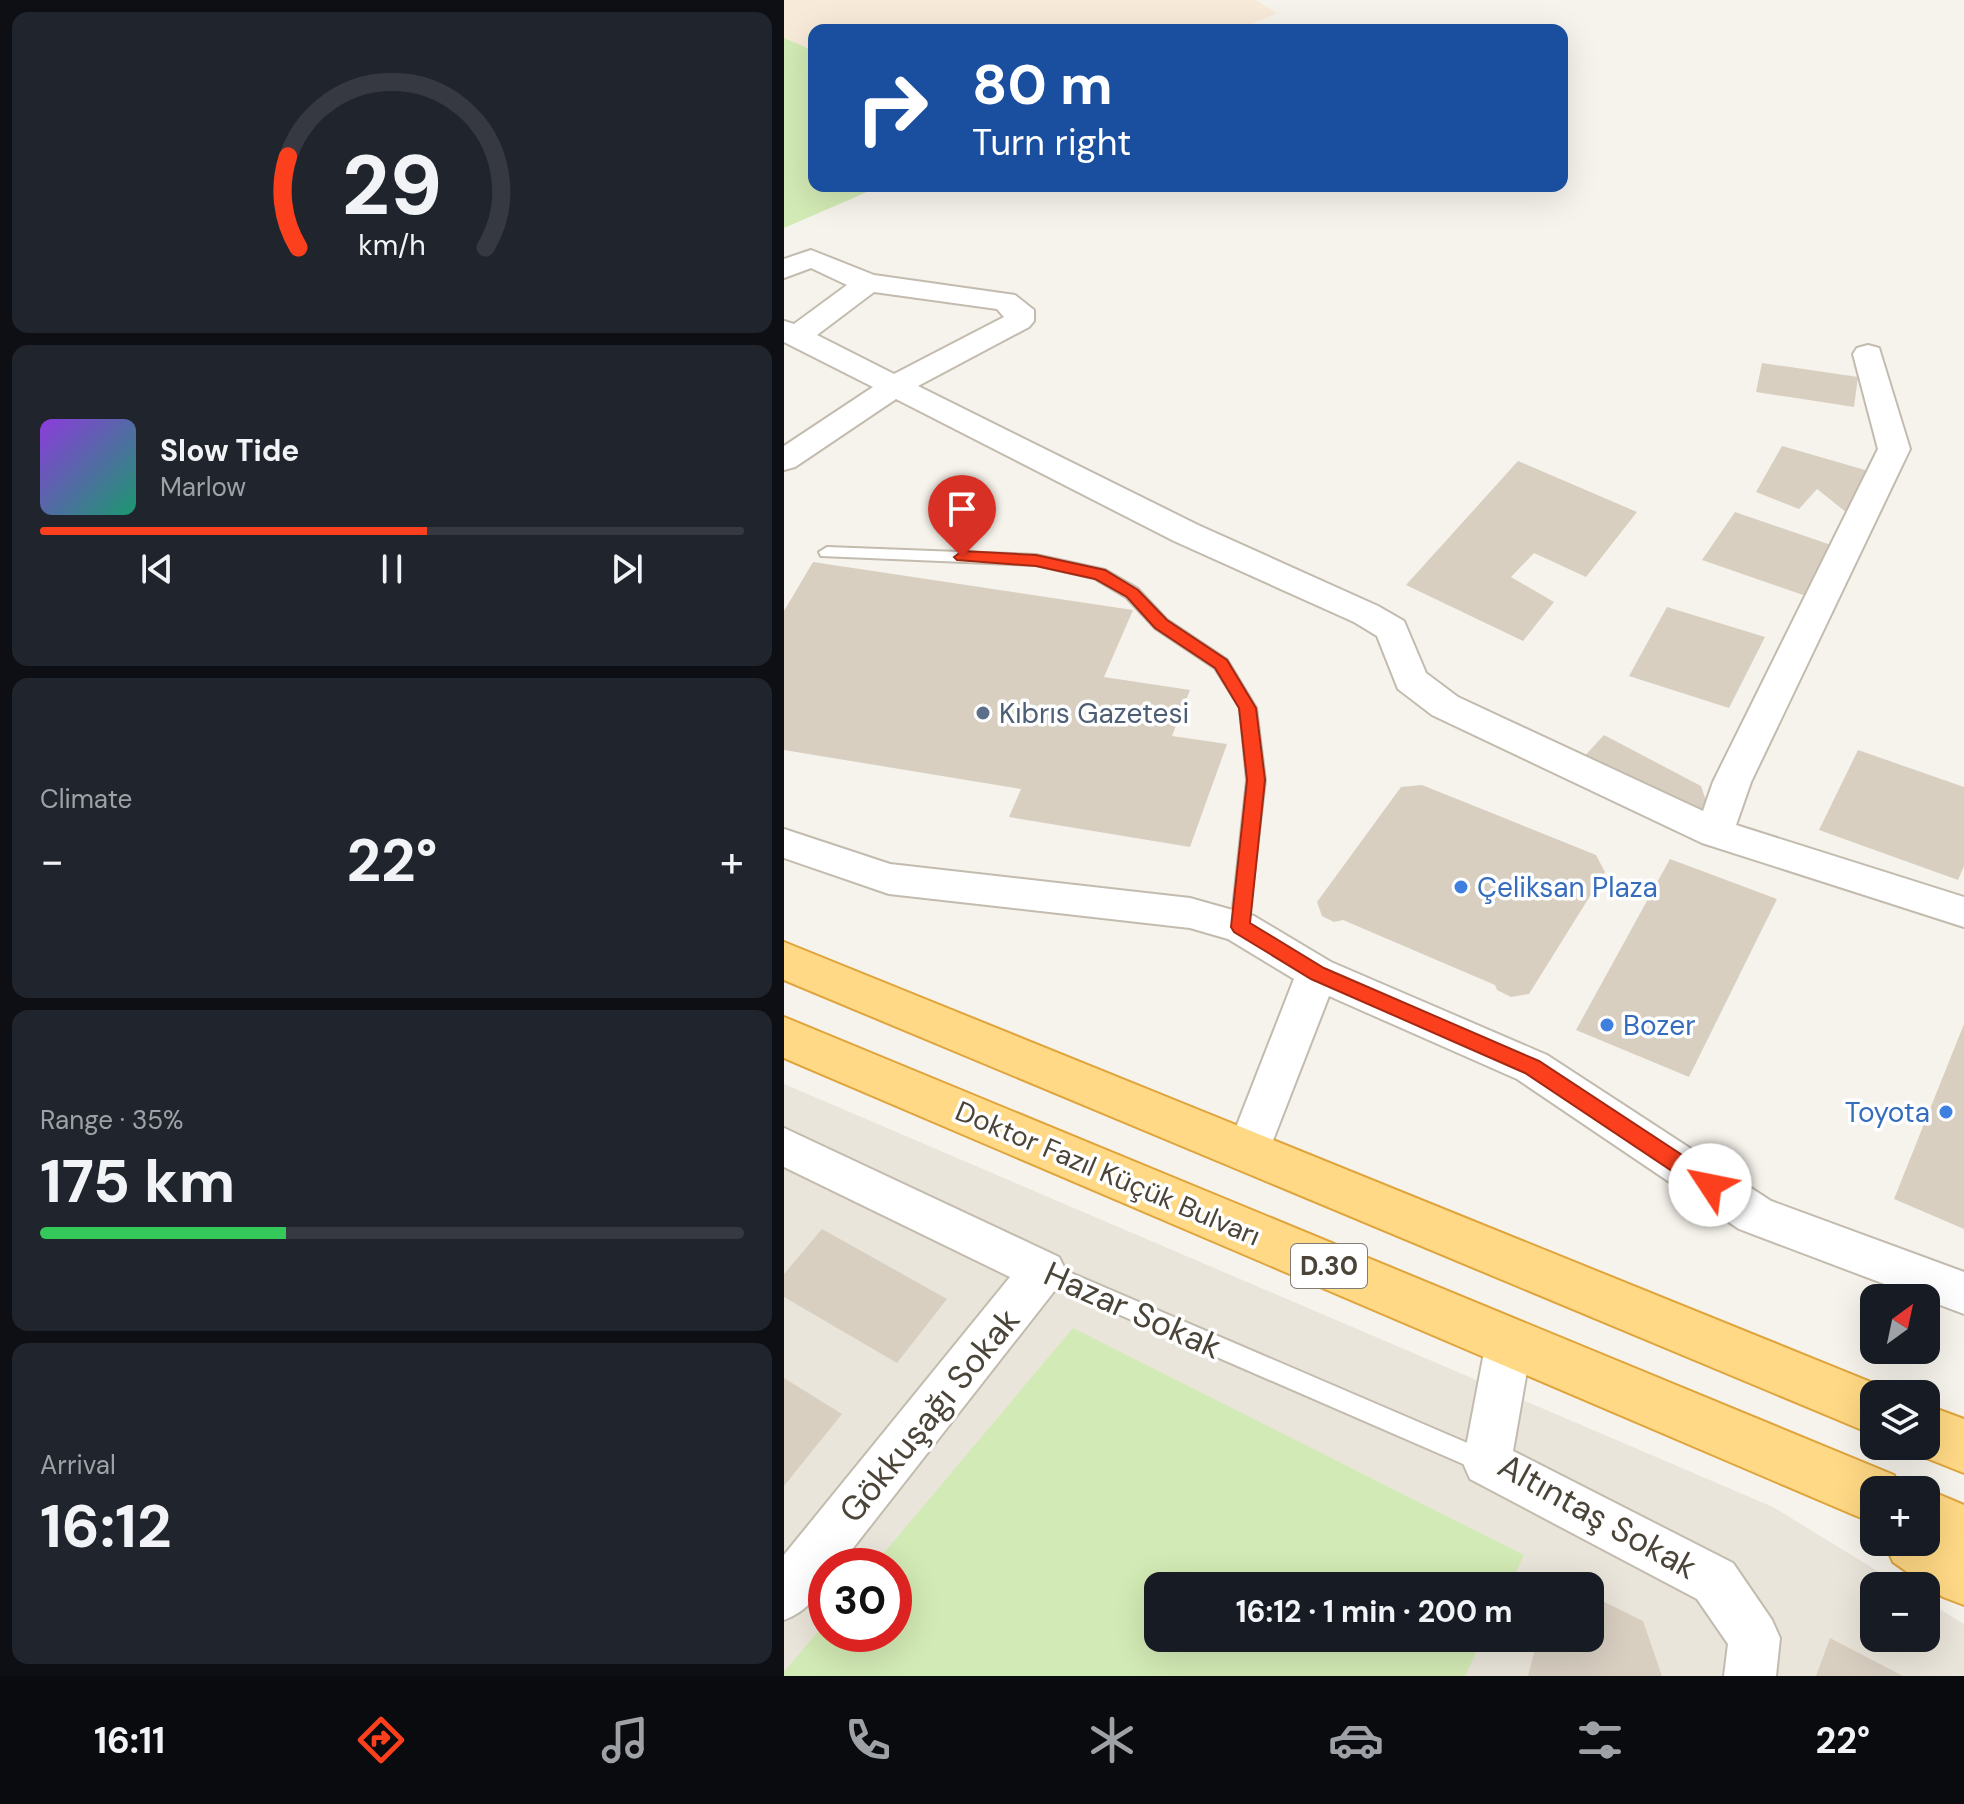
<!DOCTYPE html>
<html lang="en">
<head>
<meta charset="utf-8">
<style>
	body { margin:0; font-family:"DM Sans",sans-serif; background:#20242c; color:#f1f3f6; height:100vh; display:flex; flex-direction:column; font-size:30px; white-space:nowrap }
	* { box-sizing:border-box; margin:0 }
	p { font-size:26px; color:#9ea1a6 }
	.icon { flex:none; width:44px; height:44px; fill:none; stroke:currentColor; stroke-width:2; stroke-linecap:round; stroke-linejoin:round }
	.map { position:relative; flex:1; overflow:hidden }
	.details { display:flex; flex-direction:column; gap:12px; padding:12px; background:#0d0f14; width:784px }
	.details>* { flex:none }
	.hud { position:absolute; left:24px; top:24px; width:760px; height:168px; border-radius:16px; box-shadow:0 8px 32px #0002; background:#1a4fa0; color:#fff; overflow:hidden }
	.needle { width:52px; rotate:33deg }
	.controls { position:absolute; left:1076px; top:1284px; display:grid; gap:16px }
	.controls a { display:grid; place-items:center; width:80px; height:80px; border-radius:16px; background:#171b24; box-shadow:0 8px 32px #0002; font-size:40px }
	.speed { position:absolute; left:24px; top:1548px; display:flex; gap:16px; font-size:40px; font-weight:700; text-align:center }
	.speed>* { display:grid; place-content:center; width:104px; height:104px; border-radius:50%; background:#171b24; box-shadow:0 8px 32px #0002; line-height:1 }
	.speed .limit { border:12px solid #d22; background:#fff; color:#111 }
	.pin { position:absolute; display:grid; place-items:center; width:68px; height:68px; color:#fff; margin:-82px -34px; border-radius:50% 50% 50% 0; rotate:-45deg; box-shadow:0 0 8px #0007 }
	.pin .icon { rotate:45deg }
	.me { position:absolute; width:88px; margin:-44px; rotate:304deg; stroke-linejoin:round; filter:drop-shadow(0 0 6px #0008) }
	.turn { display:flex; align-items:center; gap:28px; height:168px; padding:0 32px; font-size:36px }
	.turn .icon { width:104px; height:104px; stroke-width:2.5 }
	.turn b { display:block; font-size:56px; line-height:68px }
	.big { font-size:60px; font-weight:700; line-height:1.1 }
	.details .widget { flex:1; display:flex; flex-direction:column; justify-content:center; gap:12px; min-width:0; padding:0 28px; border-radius:16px; background:#20242c }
	.details .dial { align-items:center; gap:0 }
	.dial svg { height:208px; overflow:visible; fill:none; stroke:#363941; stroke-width:7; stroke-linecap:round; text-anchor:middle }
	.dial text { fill:#f1f3f6; stroke:none }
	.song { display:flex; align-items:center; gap:24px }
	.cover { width:96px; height:96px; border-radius:12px; background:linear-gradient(135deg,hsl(270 70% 55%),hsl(160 70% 35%)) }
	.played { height:8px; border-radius:4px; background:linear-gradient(90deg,#fc3f1d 55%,#363941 55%) }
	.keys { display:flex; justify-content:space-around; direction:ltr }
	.heat { display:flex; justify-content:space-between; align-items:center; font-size:44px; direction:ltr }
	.charge { height:12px; border-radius:6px; background:linear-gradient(90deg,#34c759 35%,#363941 0) }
	.trip { position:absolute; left:360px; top:1572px; width:460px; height:80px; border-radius:16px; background:#171b24; box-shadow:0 8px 32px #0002; font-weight:700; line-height:80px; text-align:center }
	.tabs { display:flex; height:128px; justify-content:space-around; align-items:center; background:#090b0e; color:#9ea1a6 }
	.tabs .icon { width:56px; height:56px }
	.tabs .on { color:#fc3f1d }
	.tabs b { font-size:36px; color:#f1f3f6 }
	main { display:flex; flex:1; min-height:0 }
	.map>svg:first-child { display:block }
	.residential { fill:#eae5da; fill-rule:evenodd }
	.commercial { fill:#f7ead8 }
	.green { fill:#d2eab5 }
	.building { fill:#d8cfc1 }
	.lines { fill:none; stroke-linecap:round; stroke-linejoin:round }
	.service-casing { stroke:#c2bbae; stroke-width:4 }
	.minor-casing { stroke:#c2bbae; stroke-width:4 }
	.trunk-casing { stroke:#e0a43c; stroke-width:4 }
	.service { fill:#fff; fill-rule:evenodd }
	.minor { fill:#fff; fill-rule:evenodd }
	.trunk { fill:#ffd985; fill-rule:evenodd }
	.route { fill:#fc3f1d; stroke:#a42913; stroke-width:2 }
	.service-dot { fill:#5c6f8a; stroke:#fff; stroke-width:3 }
	.shop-dot { fill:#3f7fe0; stroke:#fff; stroke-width:3 }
	.labels { text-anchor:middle; stroke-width:7; stroke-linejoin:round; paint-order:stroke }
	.shield { fill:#fff; stroke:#817c74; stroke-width:2 }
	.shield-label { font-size:26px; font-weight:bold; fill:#4b4439 }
	.service-label { font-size:28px; fill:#4e5e75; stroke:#fff; text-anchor:start }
	.shop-label { font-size:28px; fill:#366cbe; stroke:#fff; text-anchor:start }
	.street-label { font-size:28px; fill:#4b4439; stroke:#fff }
	.near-street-label { font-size:34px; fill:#4b4439; stroke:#fff }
</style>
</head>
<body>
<main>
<section class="details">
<div class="widget dial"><svg viewBox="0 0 100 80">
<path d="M14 69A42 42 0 1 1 86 69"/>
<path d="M14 69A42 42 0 0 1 10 34" stroke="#fc3f1d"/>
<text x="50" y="56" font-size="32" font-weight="700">29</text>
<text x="50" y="72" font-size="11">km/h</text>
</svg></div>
<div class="widget">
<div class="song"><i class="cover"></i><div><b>Slow Tide</b><p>Marlow</p></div></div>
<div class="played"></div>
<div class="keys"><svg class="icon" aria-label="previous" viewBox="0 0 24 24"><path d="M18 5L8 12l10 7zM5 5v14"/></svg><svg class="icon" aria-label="pause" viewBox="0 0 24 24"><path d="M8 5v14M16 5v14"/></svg><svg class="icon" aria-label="next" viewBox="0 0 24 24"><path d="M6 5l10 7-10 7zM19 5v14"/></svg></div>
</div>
<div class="widget"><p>Climate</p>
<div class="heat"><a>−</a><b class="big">22°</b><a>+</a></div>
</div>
<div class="widget"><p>Range · 35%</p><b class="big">175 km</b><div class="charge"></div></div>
<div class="widget"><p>Arrival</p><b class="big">16:12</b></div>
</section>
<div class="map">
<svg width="1180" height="1676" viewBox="0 0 1180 1676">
	<rect width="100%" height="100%" fill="#f6f3ec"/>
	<path class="residential" d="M0 1084 989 1507 1118 1586H1090V1638H1142V1601L1180 1624V1676H0ZM42 1566H110V1634H42ZM374 1586H806V1638H374Z"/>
	<path class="commercial" d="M0 0H472L493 13 454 30H30V186L0 228Z"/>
	<path class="green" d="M0 38 30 51V186H97L0 228Z
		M289 1328 740 1555 725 1586H374V1638H699L681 1676H0V1672L42 1622V1634H110V1566H89Z"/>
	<path class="building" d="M978 363 1074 377 1070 407 972 392Z
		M998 446 1102 476 1077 524 1033 489 1015 509 972 492Z
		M734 461 853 512 802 577 750 553 727 577 770 602 739 641 622 585Z
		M951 512 1053 547 1022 596 918 560Z
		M29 562 349 610 320 677 406 690 388 736 443 744 406 847 225 817 237 789 0 750V611Z
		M883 607 981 637 945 708 845 676Z
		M820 735 917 786 930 824 796 761Z
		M1074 750 1180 787V866L1174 880 1035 830Z
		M638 785 812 855 821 872 745 994 727 997 713 990 711 985 559 920 550 922 538 916 533 902 617 787Z
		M886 859 993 899 905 1077 792 1030Z
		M1180 1024V1229L1110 1199Z
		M38 1229 163 1299 113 1363 0 1297V1274Z
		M0 1378 58 1414 0 1486Z
		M806 1595 859 1621 878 1676H744L754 1638H806Z
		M1046 1638 1119 1676H1032Z"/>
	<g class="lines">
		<g class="service-casing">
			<path id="service" d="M43 547 252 555 321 570 354 589 383 620 443 660 472 708 481 780 463 932H449L447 927 463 780 456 708 431 668 371 628 342 597 310 578 252 565 37 556 35 552Z
				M259 1261 709 1454 712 1462 709 1470 701 1473 693 1470 251 1278 248 1271 251 1264Z"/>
		</g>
		<g class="minor-casing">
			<path id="minor" d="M27 250 90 275 231 295 250 310V321L245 327 134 386 414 525 594 606 620 621 642 673 674 697 919 811 929 782 1094 449 1069 354 1073 348 1084 345 1095 348 1126 449 967 782 952 825 1180 897V927L918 843 648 715 614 689 593 636 570 622 390 541 112 399 11 467 0 470V446L89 387 0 342V321L10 324 63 285 27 268 0 278V259ZM90 292 213 309 220 317 110 374 33 335Z
				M0 829 106 864 406 898 470 916 547 962 763 1055 987 1201 1180 1272V1314L955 1229 733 1079 545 996 479 1166 464 1172 449 1166 442 1153 510 979 444 939 406 928 105 894 0 858Z
				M0 1128 275 1257 282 1271 275 1285 55 1566H42C42 1592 23 1611 0 1620V1555L226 1277 0 1167Z
				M725 1321 741 1327 748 1342 729 1451 949 1563 988 1620 996 1638 992 1676H940L944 1644 913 1599 686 1479 679 1463 702 1342 709 1327Z"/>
		</g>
		<g class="trunk-casing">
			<path id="trunk" d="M0 942 1109 1391 1111 1394H1090V1435L1071 1427 0 980Z
				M0 1017 1110 1475 1116 1490H1090V1523L1070 1515 0 1058Z
				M1142 1405 1180 1419V1473L1122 1450 1121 1446H1142Z
				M1142 1489 1180 1505V1605L1159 1597 1109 1562 1100 1542H1142V1490H1140Z"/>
		</g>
		<use href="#service" class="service"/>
		<use href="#minor" class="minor"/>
		<use href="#trunk" class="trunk"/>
	</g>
	<path class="route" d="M178 551 252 555 321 570 354 590 383 620 443 660 472 708 481 780 466 923 540 968 755 1061 933 1178 936 1185 933 1191 926 1194 918 1191 741 1073 527 979 450 932 447 927 463 780 455 708 431 668 371 628 343 597 311 579 252 566 173 560 170 557Z"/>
	<circle class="service-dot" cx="199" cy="713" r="8"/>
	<g class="shop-dot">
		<circle cx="677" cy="887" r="8"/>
		<circle cx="823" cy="1025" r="8"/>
		<circle cx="1162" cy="1112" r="8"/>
	</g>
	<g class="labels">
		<rect class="shield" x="507" y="1244" width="76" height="44" rx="6"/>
		<g class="shield-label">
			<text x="545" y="1275">D.30</text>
		</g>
		<g class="service-label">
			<text x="215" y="723">Kıbrıs Gazetesi</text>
		</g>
		<g class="shop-label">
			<text x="693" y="897">Çeliksan Plaza</text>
			<text x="839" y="1035">Bozer</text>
			<text x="1146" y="1122" text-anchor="end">Toyota</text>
		</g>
		<g class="street-label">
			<text transform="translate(324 1173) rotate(23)" y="10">Doktor Fazıl Küçük Bulvarı</text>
		</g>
		<g class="near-street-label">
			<text transform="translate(349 1310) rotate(24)" y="12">Hazar Sokak</text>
			<text transform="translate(145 1415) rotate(-51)" y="12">Gökkuşağı Sokak</text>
			<text transform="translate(814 1516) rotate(29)" y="12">Altıntaş Sokak</text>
		</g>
	</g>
</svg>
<div class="controls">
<a><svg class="needle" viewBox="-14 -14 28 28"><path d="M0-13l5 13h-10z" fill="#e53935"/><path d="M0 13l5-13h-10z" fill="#9ea1a6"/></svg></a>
<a><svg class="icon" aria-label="layers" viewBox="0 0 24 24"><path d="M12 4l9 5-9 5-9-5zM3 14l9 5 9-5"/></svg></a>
<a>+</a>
<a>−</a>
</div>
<div class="speed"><div class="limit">30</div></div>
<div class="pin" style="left:178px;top:557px;background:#d93025"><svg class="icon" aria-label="arrive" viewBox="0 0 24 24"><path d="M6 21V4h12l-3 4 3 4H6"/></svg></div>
<svg class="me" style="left:926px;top:1185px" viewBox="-20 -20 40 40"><circle r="19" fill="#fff"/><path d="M0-13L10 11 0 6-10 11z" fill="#fc3f1d"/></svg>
<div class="trip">16:12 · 1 min · 200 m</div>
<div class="hud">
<div class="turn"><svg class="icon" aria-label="right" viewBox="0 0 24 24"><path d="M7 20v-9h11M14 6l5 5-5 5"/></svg><div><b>80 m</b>Turn right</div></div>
</div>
</div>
</main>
<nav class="tabs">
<b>16:11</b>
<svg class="icon on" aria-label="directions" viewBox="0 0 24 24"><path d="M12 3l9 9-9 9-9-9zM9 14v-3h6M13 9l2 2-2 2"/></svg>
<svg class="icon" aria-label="music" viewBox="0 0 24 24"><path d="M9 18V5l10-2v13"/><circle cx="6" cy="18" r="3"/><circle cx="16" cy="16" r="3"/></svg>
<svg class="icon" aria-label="phone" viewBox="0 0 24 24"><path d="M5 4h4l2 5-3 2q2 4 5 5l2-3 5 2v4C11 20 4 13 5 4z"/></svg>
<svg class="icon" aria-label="climate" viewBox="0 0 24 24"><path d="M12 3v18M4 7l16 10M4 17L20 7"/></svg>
<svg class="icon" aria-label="car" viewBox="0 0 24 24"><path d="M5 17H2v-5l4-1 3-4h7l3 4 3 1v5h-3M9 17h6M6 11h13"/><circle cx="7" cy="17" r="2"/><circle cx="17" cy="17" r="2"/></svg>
<svg class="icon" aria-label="filters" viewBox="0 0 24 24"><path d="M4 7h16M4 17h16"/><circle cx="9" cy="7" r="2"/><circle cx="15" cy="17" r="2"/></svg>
<b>22°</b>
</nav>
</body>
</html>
